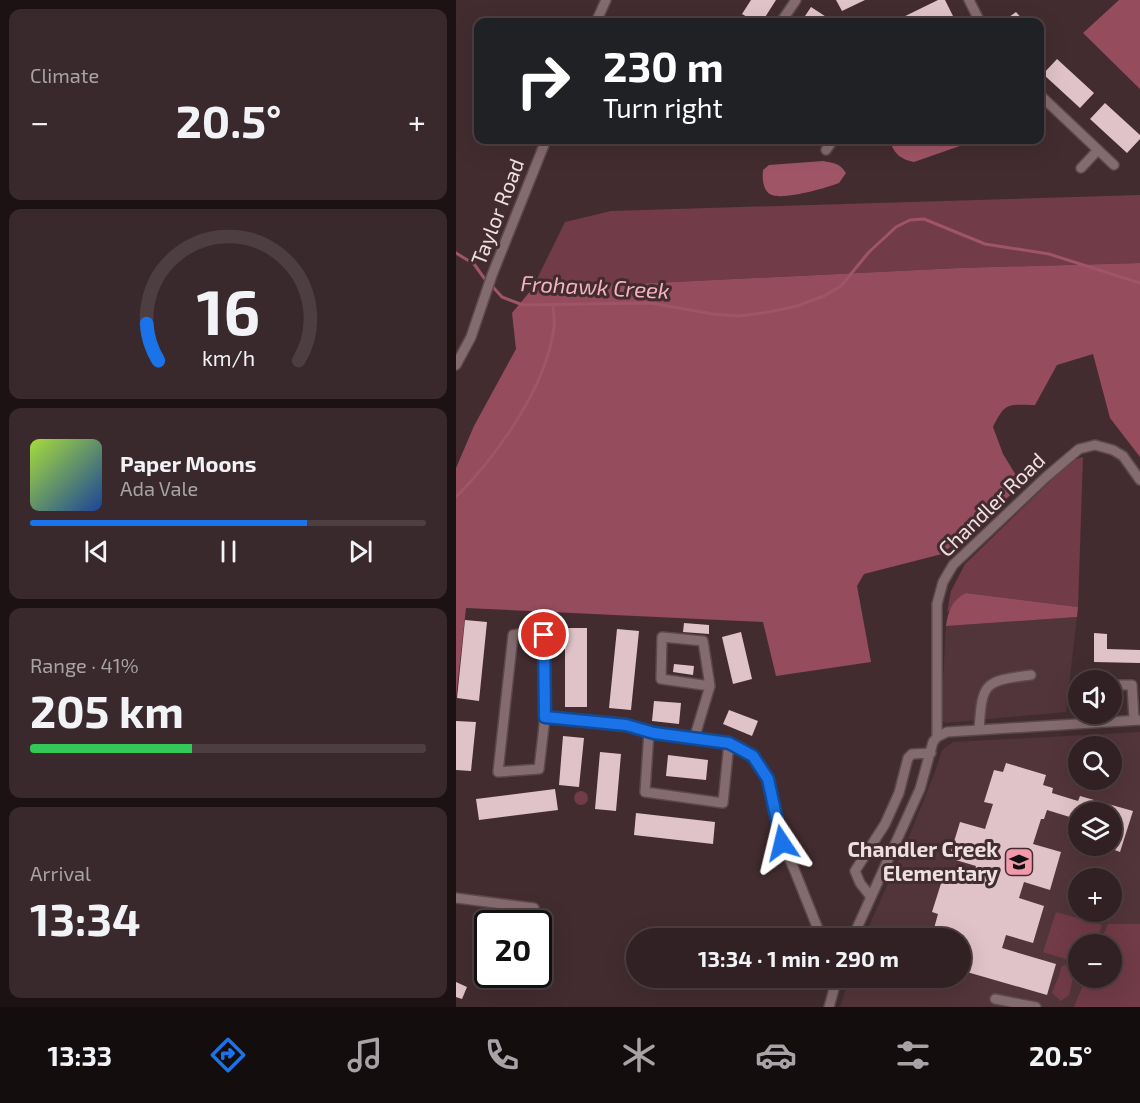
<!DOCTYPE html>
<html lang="en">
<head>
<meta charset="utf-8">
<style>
	body { margin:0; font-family:"Exo 2",sans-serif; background:#3a292c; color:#f1f3f6; height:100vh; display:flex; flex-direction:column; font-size:22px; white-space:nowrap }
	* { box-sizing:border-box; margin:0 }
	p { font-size:20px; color:#a8a3a6 }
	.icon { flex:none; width:33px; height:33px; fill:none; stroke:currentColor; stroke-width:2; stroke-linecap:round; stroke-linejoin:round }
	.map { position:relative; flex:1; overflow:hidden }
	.sheet { display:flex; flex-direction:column; gap:9px; padding:9px; background:#1c1214; width:456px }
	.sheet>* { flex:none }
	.banner { position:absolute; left:18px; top:18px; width:570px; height:126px; border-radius:12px; box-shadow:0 6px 24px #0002,0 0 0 2px #4d3e41; background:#202124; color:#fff; overflow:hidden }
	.tools { position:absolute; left:612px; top:670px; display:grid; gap:12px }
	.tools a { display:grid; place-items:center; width:54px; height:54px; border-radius:50%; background:#322124; box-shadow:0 6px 24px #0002,0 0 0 2px #4d3e41; font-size:30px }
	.speed { position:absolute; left:18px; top:910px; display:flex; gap:12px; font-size:30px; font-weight:700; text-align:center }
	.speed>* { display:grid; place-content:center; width:78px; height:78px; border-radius:50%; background:#322124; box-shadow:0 6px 24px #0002,0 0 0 2px #4d3e41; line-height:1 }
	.speed .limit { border:3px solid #111; border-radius:9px; background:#fff; color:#111 }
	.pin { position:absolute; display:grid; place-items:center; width:51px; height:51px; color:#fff; margin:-26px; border:3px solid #fff; border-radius:50%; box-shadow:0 2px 6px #0007 }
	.me { position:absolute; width:66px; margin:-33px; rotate:350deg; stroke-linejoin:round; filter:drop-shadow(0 0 4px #0008) }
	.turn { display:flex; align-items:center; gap:21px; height:126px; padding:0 30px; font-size:27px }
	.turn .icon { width:78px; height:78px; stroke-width:2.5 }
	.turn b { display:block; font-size:42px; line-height:51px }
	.big { font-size:45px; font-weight:700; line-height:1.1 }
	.sheet .widget { flex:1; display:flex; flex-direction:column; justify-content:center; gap:9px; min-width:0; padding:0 21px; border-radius:12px; background:#3a292c }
	.sheet .dial { align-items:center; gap:0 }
	.dial svg { height:156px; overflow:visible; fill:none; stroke:#4d3e41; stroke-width:7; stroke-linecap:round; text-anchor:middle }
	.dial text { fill:#f1f3f6; stroke:none }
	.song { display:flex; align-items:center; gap:18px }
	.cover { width:72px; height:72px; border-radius:9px; background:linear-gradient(135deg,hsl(80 70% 55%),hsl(220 70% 35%)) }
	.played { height:6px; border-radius:3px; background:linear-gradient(90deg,#1a73e8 70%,#4d3e41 70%) }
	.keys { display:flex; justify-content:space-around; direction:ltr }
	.heat { display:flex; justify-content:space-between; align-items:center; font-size:33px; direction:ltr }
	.charge { height:9px; border-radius:4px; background:linear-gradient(90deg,#34c759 41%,#4d3e41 0) }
	.trip { position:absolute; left:170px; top:928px; width:345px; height:60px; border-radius:30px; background:#322124; box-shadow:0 6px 24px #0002,0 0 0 2px #4d3e41; font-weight:700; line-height:60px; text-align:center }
	.tabs { display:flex; height:96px; justify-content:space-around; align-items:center; background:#140d0e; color:#a8a3a6 }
	.tabs .icon { width:42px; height:42px }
	.tabs .on { color:#1a73e8 }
	.tabs b { font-size:27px; color:#f1f3f6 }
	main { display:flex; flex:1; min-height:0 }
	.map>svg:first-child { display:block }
	.built { fill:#52353a; fill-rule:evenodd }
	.green { fill:#713b47 }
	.forest { fill:#954c5d }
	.water { fill:#9f5566 }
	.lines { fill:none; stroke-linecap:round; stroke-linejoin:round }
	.stream { stroke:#9f5566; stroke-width:3 }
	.building { fill:#e0c3c8 }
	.minor-casing { stroke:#5b494c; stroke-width:12 }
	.minor { stroke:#846b6f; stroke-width:9 }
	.route-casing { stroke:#114b97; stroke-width:15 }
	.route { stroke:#1a73e8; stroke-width:10 }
	.labels { text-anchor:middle; stroke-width:6; stroke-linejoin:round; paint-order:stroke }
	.street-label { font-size:21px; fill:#eedfe1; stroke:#422c30 }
	.poi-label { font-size:21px; font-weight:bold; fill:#eedfe1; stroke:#422c30; text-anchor:end }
	.water-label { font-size:22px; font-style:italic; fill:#f4b3bf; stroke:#422c30 }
</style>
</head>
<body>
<main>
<section class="sheet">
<div class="widget"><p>Climate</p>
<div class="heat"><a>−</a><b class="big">20.5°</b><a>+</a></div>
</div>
<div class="widget dial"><svg viewBox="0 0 100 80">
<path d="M14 69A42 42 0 1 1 86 69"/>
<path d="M14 69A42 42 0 0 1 8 50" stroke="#1a73e8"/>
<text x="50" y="56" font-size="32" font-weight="700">16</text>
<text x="50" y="72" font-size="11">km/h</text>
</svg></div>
<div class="widget">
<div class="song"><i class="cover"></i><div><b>Paper Moons</b><p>Ada Vale</p></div></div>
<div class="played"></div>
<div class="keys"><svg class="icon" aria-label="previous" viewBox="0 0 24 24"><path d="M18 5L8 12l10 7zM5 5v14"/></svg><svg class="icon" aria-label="pause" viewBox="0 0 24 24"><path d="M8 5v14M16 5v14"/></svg><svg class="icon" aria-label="next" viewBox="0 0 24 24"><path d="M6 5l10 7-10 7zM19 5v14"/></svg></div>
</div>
<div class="widget"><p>Range · 41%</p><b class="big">205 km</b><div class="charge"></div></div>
<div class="widget"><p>Arrival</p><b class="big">13:34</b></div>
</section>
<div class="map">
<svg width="684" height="1007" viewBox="0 0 684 1007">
	<rect width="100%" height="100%" fill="#422c30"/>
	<path class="built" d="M621 617 610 712 489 723 485 719 490 626Z
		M684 732V1007H384L393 978H504V939H407L450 844 479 772 486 750 497 742ZM622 747H656V780H622ZM622 813H656V846H622ZM622 879H656V912H622ZM622 945H656V978H622Z"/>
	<path class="green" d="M684 195V263H682L502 268 76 289 109 222 155 211Z
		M627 457 622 607 510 593 491 613 495 591 509 564 615 461Z
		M118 798a7 7 0 1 1 14 0a7 7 0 1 1-14 0Z
		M618 879 622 881V908L617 906 613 899Z
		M600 912 646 925 639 945H622V963L587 952Z
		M652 924H684V1007H618L630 978H656V945H643Z
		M609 965H614L618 974 613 995 605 1001 596 993C599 984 604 976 605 967Z"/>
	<path class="forest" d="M663 0H684V89L627 33Z
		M684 263V457L654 418 637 354 601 365 579 405C552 405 550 401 537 427L547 454 566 485 486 554 408 574 401 586 415 662 320 676 307 622 10 608 0 698V468L18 426 60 349 56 313 76 289 502 268Z
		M510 593 622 607 621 617 490 626C492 611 496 600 510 593Z"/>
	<path class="water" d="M436 140H521L458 162C447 160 439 155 435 144Z
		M367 161C377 163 384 163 390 173L383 183C370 188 328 200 316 195 307 192 306 178 307 170L313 165Z"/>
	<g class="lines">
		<path class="stream" d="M0 253 18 264 31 282
			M36 286 46 297 67 305 194 303 257 314 283 316 313 312 341 306 368 296 385 286 413 252 440 227 454 220 468 219 529 244 593 254 684 283
			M0 497C41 456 91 386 98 327 99 320 97 311 97 304"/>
	</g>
	<path class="building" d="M295 0H320L306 22H300L286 14Z
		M380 0H409L386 11Z
		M482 0H489L497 16 483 22H437Z
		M355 7 378 22H345Z
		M560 12 569 22H546Z
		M601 59 638 93 624 108 587 74Z
		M649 103 684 135V139L671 153 634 119Z
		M9 620 31 622 23 701 1 698Z
		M228 623 253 625V634L227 632Z
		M109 628H131V707H109Z
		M161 629 183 631 175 710 153 708Z
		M285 632 296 679 277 684 266 637Z
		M638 633 651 634V649L684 650V663L638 662Z
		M218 664 238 666 237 675 217 672Z
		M198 701 225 703 223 724 196 721Z
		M273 710 302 721 296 736 267 724Z
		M0 721 20 722 15 771 0 770Z
		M107 736 128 738 123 787 103 785Z
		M144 752 165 754 160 811 139 809Z
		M212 755 252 760 250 780 210 776Z
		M550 763 590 775 587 785 597 788 596 793 622 801 624 796 677 811 664 852 656 849V813H622V839L611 836 617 818 591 810 588 819H585L577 844 605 852 594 890 568 882 563 898 588 906 577 943 550 935 546 948 600 964 591 995 504 970V939H475L482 914 476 912 488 874 515 883 520 866 493 858 504 822 529 829 537 804 528 802 538 770 547 772Z
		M99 789 102 810 23 820 20 799Z
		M180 813 259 822 257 844 178 835Z
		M0 982 11 987 6 999 0 997Z"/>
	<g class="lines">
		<g class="minor-casing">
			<path id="minor" d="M513 0 524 22
				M140 22 150 0
				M325 22 340 0
				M584 95 658 165
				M370 150 377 140
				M625 168 642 150
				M0 365 15 337 36 275 90 140
				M74 632 88 635 89 717 83 769 42 772 57 635Z
				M656 685H676L678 720
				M89 717 170 725 198 733 273 743 297 756 312 779 326 843 338 869 366 939
				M523 730C526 682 528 681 575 675
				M193 732 189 792 267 803 273 743
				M481 737 491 732 684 720
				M238 739 254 686 205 679 206 637 247 641 254 686
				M415 897 404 883 399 871 429 824 443 793 452 758 456 754 475 753
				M0 898 78 908
				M396 939 464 789 477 742 481 737V604L487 582 497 565 590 477 623 449 639 445 657 450 667 456 684 480
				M539 999 580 1007
				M373 1007 381 978"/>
		</g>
		<use href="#minor" class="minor"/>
	</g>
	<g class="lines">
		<g class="route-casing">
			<path id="route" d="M88 635 89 717 170 725 198 733 273 743 297 756 312 779 326 843"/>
		</g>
		<use href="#route" class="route"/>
	</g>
	<defs>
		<g id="school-square" transform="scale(1.5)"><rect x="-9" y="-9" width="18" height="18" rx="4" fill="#f29aac" stroke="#422c30"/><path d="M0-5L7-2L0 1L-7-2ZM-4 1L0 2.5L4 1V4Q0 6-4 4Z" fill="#111"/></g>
	</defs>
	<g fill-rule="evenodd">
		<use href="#school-square" x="563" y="862"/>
	</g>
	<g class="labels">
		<g class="street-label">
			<text transform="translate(42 212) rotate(-69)" y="7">Taylor Road</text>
			<text transform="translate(536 505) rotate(-44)" y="7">Chandler Road</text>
		</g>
		<g class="poi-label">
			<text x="542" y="857">Chandler Creek<tspan x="542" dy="24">Elementary</tspan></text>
		</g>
		<g class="water-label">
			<text transform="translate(139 287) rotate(3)" y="8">Frohawk Creek</text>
		</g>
	</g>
</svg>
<div class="tools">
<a><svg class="icon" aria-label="sound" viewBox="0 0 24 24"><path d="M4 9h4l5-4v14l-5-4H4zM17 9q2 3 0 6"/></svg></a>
<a><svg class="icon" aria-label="search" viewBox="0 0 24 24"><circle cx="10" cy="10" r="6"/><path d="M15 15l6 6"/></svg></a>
<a><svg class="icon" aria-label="layers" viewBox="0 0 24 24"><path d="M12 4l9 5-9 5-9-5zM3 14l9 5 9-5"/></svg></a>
<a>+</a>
<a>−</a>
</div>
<div class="speed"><div class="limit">20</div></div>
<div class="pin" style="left:88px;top:635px;background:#d93025"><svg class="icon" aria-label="arrive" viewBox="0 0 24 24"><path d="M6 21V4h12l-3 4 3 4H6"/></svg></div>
<svg class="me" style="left:326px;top:843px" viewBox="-20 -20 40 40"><path d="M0-17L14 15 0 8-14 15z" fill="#1a73e8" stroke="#fff" stroke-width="4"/></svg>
<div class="trip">13:34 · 1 min · 290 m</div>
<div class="banner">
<div class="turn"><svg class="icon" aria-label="right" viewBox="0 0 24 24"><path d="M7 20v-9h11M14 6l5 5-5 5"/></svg><div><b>230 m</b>Turn right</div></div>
</div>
</div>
</main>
<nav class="tabs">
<b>13:33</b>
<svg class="icon on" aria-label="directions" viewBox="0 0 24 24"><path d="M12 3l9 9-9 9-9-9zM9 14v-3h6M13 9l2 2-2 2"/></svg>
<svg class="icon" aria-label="music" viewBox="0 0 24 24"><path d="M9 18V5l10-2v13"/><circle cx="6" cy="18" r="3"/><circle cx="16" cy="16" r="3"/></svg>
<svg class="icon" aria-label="phone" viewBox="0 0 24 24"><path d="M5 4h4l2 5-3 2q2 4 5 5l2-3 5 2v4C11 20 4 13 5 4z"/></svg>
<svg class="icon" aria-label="climate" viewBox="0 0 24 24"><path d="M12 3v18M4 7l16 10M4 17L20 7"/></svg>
<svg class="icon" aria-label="car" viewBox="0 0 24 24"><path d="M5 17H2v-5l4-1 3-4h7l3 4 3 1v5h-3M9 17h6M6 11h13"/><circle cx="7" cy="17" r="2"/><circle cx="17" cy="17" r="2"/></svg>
<svg class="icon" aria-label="filters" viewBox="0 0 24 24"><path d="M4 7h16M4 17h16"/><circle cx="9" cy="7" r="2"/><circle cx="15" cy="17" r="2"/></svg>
<b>20.5°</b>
</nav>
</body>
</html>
